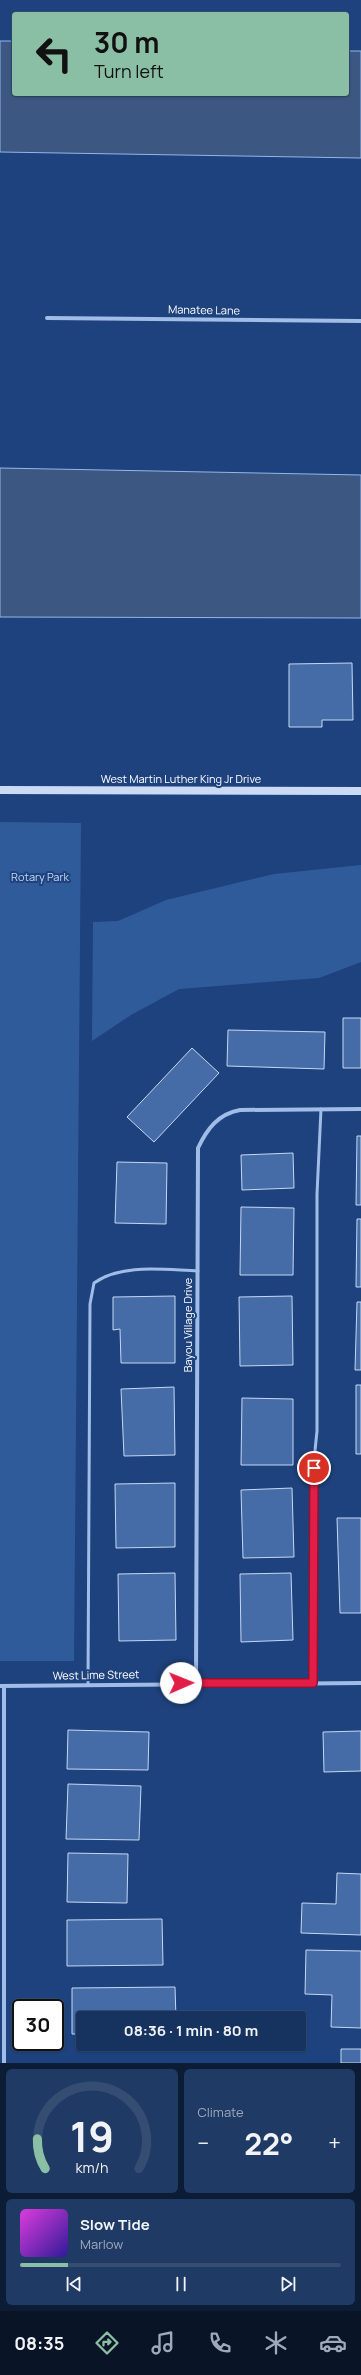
<!DOCTYPE html>
<html lang="en">
<head>
<meta charset="utf-8">
<style>
	body { margin:0; font-family:Manrope,sans-serif; background:#1f3a64; color:#f1f3f6; height:100vh; display:flex; flex-direction:column; font-size:15px; white-space:nowrap }
	* { box-sizing:border-box; margin:0 }
	p { font-size:13px; color:#9eaabc }
	.icon { flex:none; width:22px; height:22px; fill:none; stroke:currentColor; stroke-width:2; stroke-linecap:round; stroke-linejoin:round }
	.map { position:relative; height:2063px; overflow:hidden }
	.drawer { display:flex; flex-direction:column; gap:6px; padding:6px; background:#0c1c34; flex:1 }
	.drawer>* { flex:none }
	.guide { position:absolute; left:12px; top:12px; width:337px; height:84px; border-radius:4px; box-shadow:0 1px 3px #0004,0 0 0 1px #354d73; background:#8abfa5; color:#111; overflow:hidden }
	.speed { position:absolute; left:12px; top:1999px; display:flex; gap:8px; font-size:20px; font-weight:700; text-align:center }
	.speed>* { display:grid; place-content:center; width:52px; height:52px; border-radius:50%; background:#16325e; box-shadow:0 1px 3px #0004,0 0 0 1px #354d73; line-height:1 }
	.speed .limit { border:2px solid #111; border-radius:6px; background:#fff; color:#111 }
	.pin { position:absolute; display:grid; place-items:center; width:34px; height:34px; color:#fff; margin:-17px; border:2px solid #fff; border-radius:50%; box-shadow:0 1px 4px #0007 }
	.me { position:absolute; width:44px; margin:-22px; rotate:89deg; stroke-linejoin:round; filter:drop-shadow(0 0 3px #0008) }
	.turn { display:flex; align-items:center; gap:14px; height:84px; padding:0 16px; font-size:18px }
	.turn .icon { width:52px; height:52px; stroke-width:2.5 }
	.turn b { display:block; font-size:28px; line-height:34px }
	.big { font-size:30px; font-weight:700; line-height:1.1 }
	.drawer .card { flex:1; display:flex; flex-direction:column; justify-content:center; gap:6px; min-width:0; padding:0 14px; border-radius:6px; background:#1f3a64 }
	.drawer .dial { align-items:center; gap:0 }
	.dial svg { height:104px; overflow:visible; fill:none; stroke:#354d73; stroke-width:7; stroke-linecap:round; text-anchor:middle }
	.dial text { fill:#f1f3f6; stroke:none }
	.song { display:flex; align-items:center; gap:12px }
	.cover { width:48px; height:48px; border-radius:6px; background:linear-gradient(135deg,hsl(300 70% 55%),hsl(250 70% 35%)) }
	.played { height:4px; border-radius:2px; background:linear-gradient(90deg,#8abfa5 15%,#354d73 15%) }
	.keys { display:flex; justify-content:space-around; direction:ltr }
	.heat { display:flex; justify-content:space-between; align-items:center; font-size:22px; direction:ltr }
	.drawer .tiles { flex:1; display:grid; gap:6px; grid-template-columns:1fr 1fr }
	.card:last-child { grid-column:span 2 }
	.trip { position:absolute; left:76px; top:2011px; width:230px; height:40px; border-radius:4px; background:#16325e; box-shadow:0 1px 3px #0004,0 0 0 1px #354d73; font-weight:700; line-height:40px; text-align:center }
	.dock { display:flex; height:64px; justify-content:space-around; align-items:center; background:#091426; color:#9eaabc }
	.dock .icon { width:28px; height:28px }
	.dock .selected { color:#8abfa5 }
	.dock b { font-size:18px; color:#f1f3f6 }
	.map>svg:first-child { display:block }
	.green { fill:#305b9b }
	.water { fill:#3b5782; stroke:#94b7e9 }
	.building { fill:#466ca7; stroke:#c4d8f6 }
	.lines { fill:none; stroke-linecap:round; stroke-linejoin:round }
	.lane { stroke:#a0bde8; stroke-width:3 }
	.street { stroke:#a0bde8; stroke-width:4 }
	.secondary { stroke:#cbdbf6; stroke-width:8 }
	.route-casing { stroke:#92132f; stroke-width:10 }
	.route { stroke:#e11d48; stroke-width:7 }
	.labels { text-anchor:middle; stroke-width:4; stroke-linejoin:round; paint-order:stroke }
	.street-label { font-size:11px; fill:#fff; stroke:#1e427d }
	.park-label { font-size:11px; fill:#c4d8f6; stroke:#1e427d }
</style>
</head>
<body>
<div class="map">
<svg width="361" height="2063" viewBox="0 0 361 2063">
	<rect width="100%" height="100%" fill="#1e427d"/>
	<path class="green" d="M0 822 81 823 74 1661H0Z
		M361 865V962L319 978 179 989 131 1015 92 1041 93 922 118 921 166 900 274 874Z"/>
	<path class="water" d="M0 41H14V94H347V51H361V158L0 152Z
		M0 468 361 475V618L0 617Z"/>
	<path class="building" d="M352 663 353 720H322V727H289V664Z
		M343 1018H361V1068H343Z
		M228 1030 325 1032 324 1069 227 1066Z
		M192 1048 219 1073 154 1142 127 1117Z
		M357 1136H361V1205H356Z
		M293 1153 294 1188 242 1190 241 1155Z
		M117 1162 167 1163 166 1224 115 1223Z
		M241 1207 294 1208 293 1275H240Z
		M357 1219H361V1287H356Z
		M175 1296V1363H121L120 1329 113 1330V1297Z
		M292 1296 293 1365 240 1366 239 1297Z
		M357 1302H361V1370H355Z
		M356 1385H361V1454H356Z
		M174 1387 175 1455 124 1456 121 1389Z
		M242 1398 293 1399V1465H241Z
		M175 1483V1547L116 1548 115 1484Z
		M292 1488 294 1557 243 1558 241 1490Z
		M337 1518H361V1613H340Z
		M175 1573 176 1640 119 1641 118 1574Z
		M291 1573 293 1640 241 1642 240 1574Z
		M68 1730 149 1732 148 1770 67 1769Z
		M361 1731V1771L324 1772 323 1732Z
		M68 1784 141 1786 139 1840 66 1839Z
		M68 1853 128 1854 127 1903 67 1902Z
		M337 1873 361 1874V1935L301 1933 302 1903 336 1904Z
		M162 1919 163 1965 67 1966V1920Z
		M306 1950 361 1951V2028L331 2027 332 1995 305 1994Z
		M175 1987 176 2018H83V2034H72V1988Z
		M341 2049H361V2063H341Z"/>
	<g class="lines">
		<path class="lane" d="M313 1683 312 1480 317 1431V1194L321 1109
			M88 1684 90 1304 94 1283C122 1263 165 1270 198 1271"/>
		<path class="street" d="M47 318 361 321
			M196 1683 198 1148C207 1129 218 1114 240 1110L361 1109
			M0 1686 361 1683
			M4 1686V2063"/>
		<path class="secondary" d="M0 790 361 791"/>
	</g>
	<g class="lines">
		<g class="route-casing">
			<path id="route" d="M181 1683H313L314 1468"/>
		</g>
		<use href="#route" class="route"/>
	</g>
	<g class="labels">
		<g class="street-label">
			<text transform="translate(204 310) rotate(1)" y="4">Manatee Lane</text>
			<text x="181" y="783">West Martin Luther King Jr Drive</text>
			<text transform="translate(188 1325) rotate(-90)" y="4">Bayou Village Drive</text>
			<text transform="translate(96 1675) rotate(-1)" y="4">West Lime Street</text>
		</g>
		<g class="park-label">
			<text x="40" y="881">Rotary Park</text>
		</g>
	</g>
</svg>
<div class="speed"><div class="limit">30</div></div>
<div class="pin" style="left:314px;top:1468px;background:#d93025"><svg class="icon" aria-label="arrive" viewBox="0 0 24 24"><path d="M6 21V4h12l-3 4 3 4H6"/></svg></div>
<svg class="me" style="left:181px;top:1683px" viewBox="-20 -20 40 40"><circle r="19" fill="#fff"/><path d="M0-13L10 11 0 6-10 11z" fill="#e11d48"/></svg>
<div class="trip">08:36 · 1 min · 80 m</div>
<div class="guide">
<div class="turn"><svg class="icon" aria-label="left" viewBox="0 0 24 24"><path d="M17 20v-9H6M10 6l-5 5 5 5"/></svg><div><b>30 m</b>Turn left</div></div>
</div>
</div>
<section class="drawer">
<div class="tiles">
<div class="card dial"><svg viewBox="0 0 100 80">
<path d="M14 69A42 42 0 1 1 86 69"/>
<path d="M14 69A42 42 0 0 1 8 46" stroke="#8abfa5"/>
<text x="50" y="56" font-size="32" font-weight="700">19</text>
<text x="50" y="72" font-size="11">km/h</text>
</svg></div>
<div class="card"><p>Climate</p>
<div class="heat"><a>−</a><b class="big">22°</b><a>+</a></div>
</div>
<div class="card">
<div class="song"><i class="cover"></i><div><b>Slow Tide</b><p>Marlow</p></div></div>
<div class="played"></div>
<div class="keys"><svg class="icon" aria-label="previous" viewBox="0 0 24 24"><path d="M18 5L8 12l10 7zM5 5v14"/></svg><svg class="icon" aria-label="pause" viewBox="0 0 24 24"><path d="M8 5v14M16 5v14"/></svg><svg class="icon" aria-label="next" viewBox="0 0 24 24"><path d="M6 5l10 7-10 7zM19 5v14"/></svg></div>
</div>
</div>
</section>
<nav class="dock">
<b>08:35</b>
<svg class="icon selected" aria-label="directions" viewBox="0 0 24 24"><path d="M12 3l9 9-9 9-9-9zM9 14v-3h6M13 9l2 2-2 2"/></svg>
<svg class="icon" aria-label="music" viewBox="0 0 24 24"><path d="M9 18V5l10-2v13"/><circle cx="6" cy="18" r="3"/><circle cx="16" cy="16" r="3"/></svg>
<svg class="icon" aria-label="phone" viewBox="0 0 24 24"><path d="M5 4h4l2 5-3 2q2 4 5 5l2-3 5 2v4C11 20 4 13 5 4z"/></svg>
<svg class="icon" aria-label="climate" viewBox="0 0 24 24"><path d="M12 3v18M4 7l16 10M4 17L20 7"/></svg>
<svg class="icon" aria-label="car" viewBox="0 0 24 24"><path d="M5 17H2v-5l4-1 3-4h7l3 4 3 1v5h-3M9 17h6M6 11h13"/><circle cx="7" cy="17" r="2"/><circle cx="17" cy="17" r="2"/></svg>
</nav>
</body>
</html>
